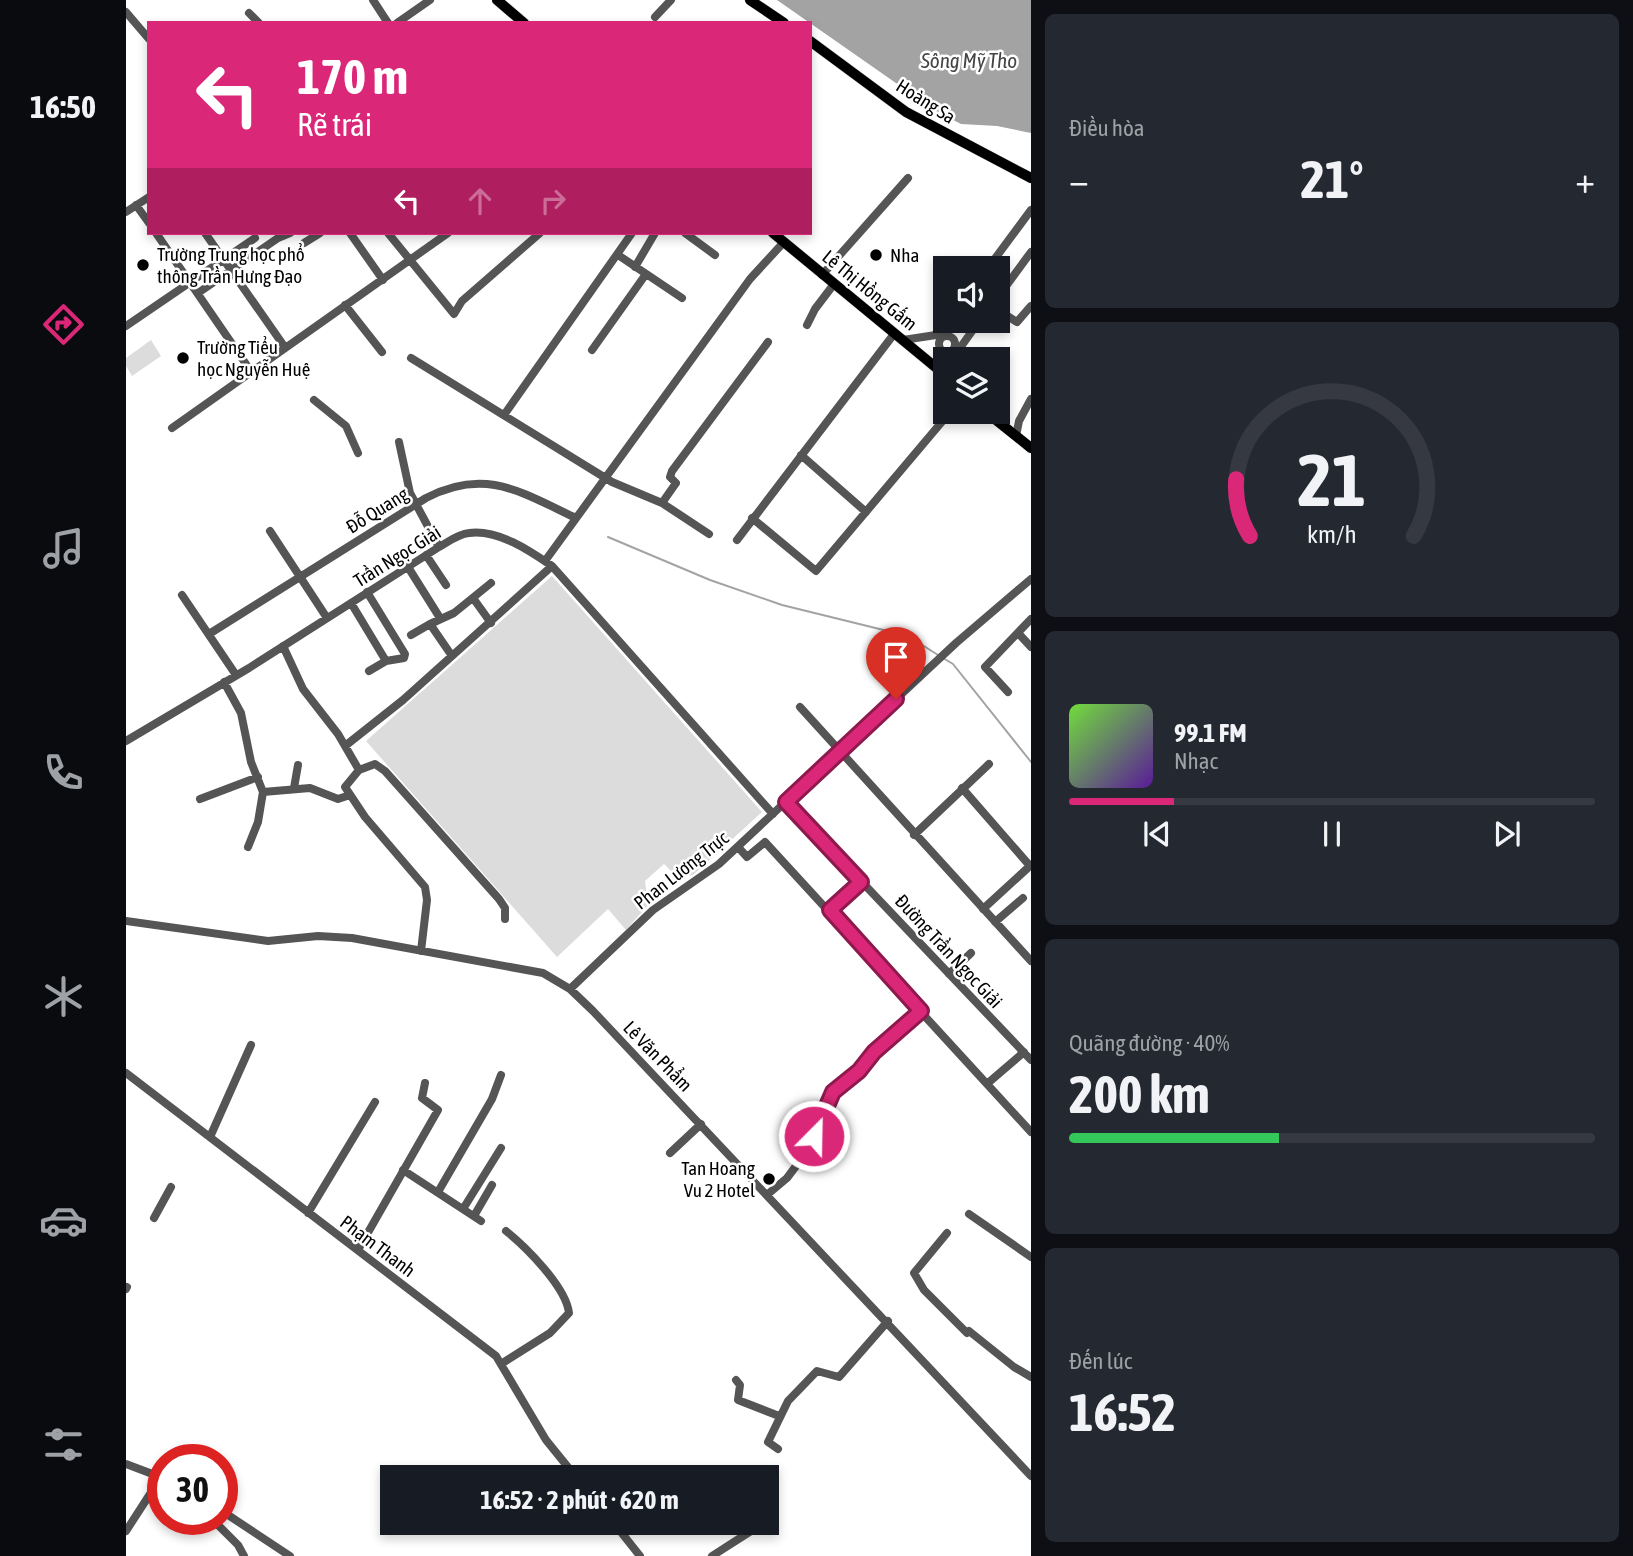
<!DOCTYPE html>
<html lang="vi">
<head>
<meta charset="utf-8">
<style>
	body { margin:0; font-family:"Asap Condensed",sans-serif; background:#242831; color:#f1f3f6; height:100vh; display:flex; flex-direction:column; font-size:26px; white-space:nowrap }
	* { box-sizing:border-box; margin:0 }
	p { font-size:23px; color:#9ea1a6 }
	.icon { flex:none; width:38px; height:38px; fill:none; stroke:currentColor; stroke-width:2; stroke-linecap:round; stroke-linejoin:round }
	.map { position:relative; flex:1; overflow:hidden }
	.drawer { display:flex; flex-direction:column; gap:14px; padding:14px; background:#0d0f14; width:602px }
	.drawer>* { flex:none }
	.guide { position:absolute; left:21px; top:21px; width:665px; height:214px; border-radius:0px; box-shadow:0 4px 10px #0003; background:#db2777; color:#fff; overflow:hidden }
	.controls { position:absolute; left:807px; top:256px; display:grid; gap:14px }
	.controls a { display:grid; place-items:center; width:77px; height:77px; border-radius:0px; background:#171b24; box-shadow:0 4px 10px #0003; font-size:35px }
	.speed { position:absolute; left:21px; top:1444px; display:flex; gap:14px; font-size:35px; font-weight:700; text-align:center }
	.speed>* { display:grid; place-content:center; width:91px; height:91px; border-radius:50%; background:#171b24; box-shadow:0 4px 10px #0003; line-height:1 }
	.speed .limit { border:10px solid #d22; background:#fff; color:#111 }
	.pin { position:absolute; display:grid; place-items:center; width:60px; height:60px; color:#fff; margin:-72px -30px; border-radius:50% 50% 50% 0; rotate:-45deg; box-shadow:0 0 7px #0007 }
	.pin .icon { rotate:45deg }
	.me { position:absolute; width:77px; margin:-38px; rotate:23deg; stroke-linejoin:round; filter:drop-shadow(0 0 5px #0008) }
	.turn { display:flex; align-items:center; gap:24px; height:147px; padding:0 35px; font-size:32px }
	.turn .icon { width:91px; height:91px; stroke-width:2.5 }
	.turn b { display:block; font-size:49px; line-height:60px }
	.lanes { display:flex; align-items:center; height:66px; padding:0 35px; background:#0003; justify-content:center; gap:35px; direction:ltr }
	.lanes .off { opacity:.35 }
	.big { font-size:52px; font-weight:700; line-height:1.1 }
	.drawer .card { flex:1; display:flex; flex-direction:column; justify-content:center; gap:10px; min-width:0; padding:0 24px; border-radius:10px; background:#242831 }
	.drawer .dial { align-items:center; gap:0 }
	.dial svg { height:182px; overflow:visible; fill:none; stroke:#363941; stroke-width:7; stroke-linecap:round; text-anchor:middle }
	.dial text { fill:#f1f3f6; stroke:none }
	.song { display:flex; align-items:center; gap:21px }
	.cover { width:84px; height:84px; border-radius:10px; background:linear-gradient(135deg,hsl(100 70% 55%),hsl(270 70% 35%)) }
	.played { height:7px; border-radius:4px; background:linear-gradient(90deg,#db2777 20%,#363941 20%) }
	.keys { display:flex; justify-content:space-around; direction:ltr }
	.heat { display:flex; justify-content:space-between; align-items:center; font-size:38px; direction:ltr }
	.charge { height:10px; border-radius:5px; background:linear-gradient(90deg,#34c759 40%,#363941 0) }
	.trip { position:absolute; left:254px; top:1465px; width:399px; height:70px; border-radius:0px; background:#171b24; box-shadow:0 4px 10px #0003; font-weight:700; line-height:70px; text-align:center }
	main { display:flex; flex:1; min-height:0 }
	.tabs { display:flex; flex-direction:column; width:126px; justify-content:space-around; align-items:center; background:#090b0e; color:#9ea1a6 }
	.tabs .icon { width:49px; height:49px }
	.tabs .on { color:#db2777 }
	.tabs b { font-size:32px; color:#f1f3f6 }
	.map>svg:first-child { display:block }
	.green { fill:#dcdcdc }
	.water { fill:#a3a3a3 }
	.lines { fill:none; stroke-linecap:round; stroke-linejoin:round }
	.stream { stroke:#a3a3a3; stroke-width:2 }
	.major-casing { stroke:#dbdbdb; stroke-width:11 }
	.minor { stroke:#555; stroke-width:8 }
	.major { stroke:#000; stroke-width:10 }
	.route-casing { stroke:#8e194d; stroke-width:18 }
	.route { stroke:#db2777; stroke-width:12 }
	.poi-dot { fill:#000; stroke:#fff; stroke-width:2.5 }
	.labels { text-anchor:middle; stroke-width:5; stroke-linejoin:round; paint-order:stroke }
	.street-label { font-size:19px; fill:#000; stroke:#fff }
	.poi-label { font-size:19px; fill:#000; stroke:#fff; text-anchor:start }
	.water-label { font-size:21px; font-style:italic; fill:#444; stroke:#fff }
</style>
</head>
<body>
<main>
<nav class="tabs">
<b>16:50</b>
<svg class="icon on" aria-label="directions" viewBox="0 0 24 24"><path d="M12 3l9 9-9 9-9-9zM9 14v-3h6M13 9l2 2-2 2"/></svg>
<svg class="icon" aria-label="music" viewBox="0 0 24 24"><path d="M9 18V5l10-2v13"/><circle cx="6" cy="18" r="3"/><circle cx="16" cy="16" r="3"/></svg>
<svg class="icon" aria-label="phone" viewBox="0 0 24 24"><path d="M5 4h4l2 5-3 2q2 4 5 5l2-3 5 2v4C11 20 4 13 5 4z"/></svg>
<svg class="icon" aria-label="climate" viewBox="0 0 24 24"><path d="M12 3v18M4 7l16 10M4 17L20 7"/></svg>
<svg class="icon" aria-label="car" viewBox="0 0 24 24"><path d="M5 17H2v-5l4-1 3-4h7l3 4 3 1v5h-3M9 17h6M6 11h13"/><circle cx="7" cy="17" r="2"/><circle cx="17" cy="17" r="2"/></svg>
<svg class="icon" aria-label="filters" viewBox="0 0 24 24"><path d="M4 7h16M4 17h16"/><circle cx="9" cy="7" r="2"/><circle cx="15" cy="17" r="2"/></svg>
</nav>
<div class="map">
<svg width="905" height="1556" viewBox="0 0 905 1556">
	<rect width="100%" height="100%" fill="#fff"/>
	<path class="green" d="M25 340 35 356 6 376 0 366V358Z
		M426 576 636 812 567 875 552 878 538 864 519 881 522 905 500 930 482 909 431 957 240 741Z"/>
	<path class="water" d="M651 0H905V133L871 126 835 124 810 111Z"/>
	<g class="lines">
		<path class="stream" d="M482 537 584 580 656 605 782 636 812 655
			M817 658 827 664 905 762"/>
		<g class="major-casing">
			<path id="major" d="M371 0 398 23
				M624 0 658 23
				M684 41 780 112 905 178
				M647 233 819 375
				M859 411 905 448"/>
		</g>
		<path class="minor" d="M247 0 262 23
			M0 12 23 39
			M123 13 133 23
			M529 17 545 0
			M271 23 304 0
			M10 205 23 223
			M0 212 23 197
			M30 233 124 370
			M79 233 158 346
			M224 233 257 280
			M262 233 328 314 336 301 414 233
			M559 233 589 255
			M178 243 194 233
			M492 255 556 298
			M509 267 529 233
			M862 268 905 210
			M696 275 782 178
			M72 293 152 238 164 233
			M872 297 905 252
			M219 305 256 352
			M872 310 891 322 905 306
			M681 325 689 309 708 284
			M0 326 129 238
			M813 344a8 8 0 1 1 16 0a8 8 0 1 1-16 0Z
			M777 340 810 335 823 320
			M466 350 520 274
			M285 358 486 482 536 503 583 534
			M832 359 834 348 854 320
			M188 400 220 426 232 453
			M378 415 506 233
			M46 428 322 233
			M890 436 893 421 905 399
			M273 442 284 493 313 547
			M675 455 740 512
			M536 503 550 483 544 477 546 471 642 342
			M626 518 690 571 825 411
			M144 531 201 618
			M611 540 768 334
			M300 555 320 585
			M419 561 624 279 658 242
			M282 567 314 618
			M56 595 110 675
			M347 598 365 623
			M225 603 260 661 278 658 279 654 241 592
			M304 624 328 613 365 583
			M892 633 905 647
			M83 634 300 498C359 467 395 492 450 518
			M285 635 304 624 326 656
			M157 646 177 689 212 734 233 770
			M243 671 260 661
			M98 682 115 713 125 762 137 792 132 822 122 847
			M882 692 859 667 905 619
			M674 707 905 961
			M0 741 123 668 313 547C322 542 332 534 343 533 372 529 404 551 426 566L647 814
			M219 746 277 700 426 566
			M168 788 172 765
			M836 788 904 866
			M137 792 184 788 212 799 224 795
			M74 799 132 777
			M660 802 905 1060
			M788 835 863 764
			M612 847 621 857 639 842 905 1132
			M857 909 905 865
			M704 910 735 882
			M0 921 142 941 192 936 226 938 417 973 444 989 467 1011 905 1476
			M869 922 897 898
			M295 951 301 900 299 887 239 817 219 787 233 770 249 764 259 771 373 899 379 908V919
			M823 974 845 953
			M444 989 527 910 593 864 830 643 905 579
			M0 1073 370 1356 420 1440 450 1477
			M862 1083 898 1052
			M84 1137 125 1045
			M544 1153 575 1124
			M277 1170 355 1221
			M312 1192 366 1099 375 1075
			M642 1194 661 1178 679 1154 707 1092 733 1071 753 1047 795 1011
			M337 1209 375 1148
			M182 1213 249 1102
			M843 1214 905 1257
			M348 1216 366 1185
			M28 1218 45 1187
			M821 1233 788 1273 798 1290 841 1333
			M232 1250 312 1110 296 1098 299 1083
			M0 1289 1 1287
			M843 1331 888 1367 905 1377
			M375 1364 424 1333 443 1313C440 1287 400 1247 380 1231
			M610 1380 614 1385 612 1400 653 1416
			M652 1449 642 1442 662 1401 691 1371 713 1377 762 1321
			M0 1464 37 1478
			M96 1511 164 1556
			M86 1519 112 1545 118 1556
			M487 1522 514 1556
			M0 1531 35 1477
			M586 1556 639 1522"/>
		<use href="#major" class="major"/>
	</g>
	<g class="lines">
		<g class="route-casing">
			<path id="route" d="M688 1136 707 1092 733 1071 748 1052 795 1011 704 910 735 882 660 802 770 699"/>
		</g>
		<use href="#route" class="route"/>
	</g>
	<g class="poi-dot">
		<circle cx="750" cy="255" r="7"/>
		<circle cx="17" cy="265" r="7"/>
		<circle cx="57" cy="358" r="7"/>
		<circle cx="643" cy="1179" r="7"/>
	</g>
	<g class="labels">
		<g class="street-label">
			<text transform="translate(800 101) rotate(32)" y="7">Hoàng Sa</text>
			<text transform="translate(744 290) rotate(39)" y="7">Lê Thị Hồng Gấm</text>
			<text transform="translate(251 510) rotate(-32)" y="7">Đỗ Quang</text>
			<text transform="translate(271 556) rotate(-32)" y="7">Trần Ngọc Giải</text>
			<text transform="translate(555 870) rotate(-38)" y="7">Phan Lương Trực</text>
			<text transform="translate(823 951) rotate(47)" y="7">Đường Trần Ngọc Giải</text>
			<text transform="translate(532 1056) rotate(46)" y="7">Lê Văn Phẩm</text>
			<text transform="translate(252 1246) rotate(37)" y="7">Phạm Thanh</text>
		</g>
		<g class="poi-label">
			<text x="31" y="261">Trường Trung học phổ<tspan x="31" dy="22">thông Trần Hưng Đạo</tspan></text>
			<text x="764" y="262">Nha</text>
			<text x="71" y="354">Trường Tiểu<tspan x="71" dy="22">học Nguyễn Huệ</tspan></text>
			<text x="629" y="1175" text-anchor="end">Tan Hoang<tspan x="629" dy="22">Vu 2 Hotel</tspan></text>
		</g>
		<g class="water-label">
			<text x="843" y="68">Sông Mỹ Tho</text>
		</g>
	</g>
</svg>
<div class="controls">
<a><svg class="icon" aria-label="sound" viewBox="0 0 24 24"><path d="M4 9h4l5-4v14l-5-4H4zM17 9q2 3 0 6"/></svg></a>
<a><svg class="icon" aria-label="layers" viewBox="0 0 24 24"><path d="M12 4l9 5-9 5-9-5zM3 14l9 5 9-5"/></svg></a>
</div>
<div class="speed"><div class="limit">30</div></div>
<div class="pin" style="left:770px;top:699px;background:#d93025"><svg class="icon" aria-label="arrive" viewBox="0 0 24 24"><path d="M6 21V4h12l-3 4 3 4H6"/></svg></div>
<svg class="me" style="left:688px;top:1136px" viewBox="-20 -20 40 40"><circle r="17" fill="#db2777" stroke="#fff" stroke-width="3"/><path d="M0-11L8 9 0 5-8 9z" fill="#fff"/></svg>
<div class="trip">16:52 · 2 phút · 620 m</div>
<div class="guide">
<div class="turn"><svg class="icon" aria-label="left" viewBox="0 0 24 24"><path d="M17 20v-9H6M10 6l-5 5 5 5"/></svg><div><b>170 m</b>Rẽ trái</div></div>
<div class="lanes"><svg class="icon" aria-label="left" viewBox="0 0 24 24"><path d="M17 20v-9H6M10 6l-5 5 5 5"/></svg><svg class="icon off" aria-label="ahead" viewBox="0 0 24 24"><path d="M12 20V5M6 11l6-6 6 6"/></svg><svg class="icon off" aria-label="right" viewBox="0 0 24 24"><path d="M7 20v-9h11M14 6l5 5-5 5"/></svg></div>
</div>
</div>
<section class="drawer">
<div class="card"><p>Điều hòa</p>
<div class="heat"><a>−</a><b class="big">21°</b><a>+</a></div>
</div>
<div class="card dial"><svg viewBox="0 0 100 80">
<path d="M14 69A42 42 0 1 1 86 69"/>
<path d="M14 69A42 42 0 0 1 8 44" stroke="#db2777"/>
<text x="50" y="56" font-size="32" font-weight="700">21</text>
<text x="50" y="72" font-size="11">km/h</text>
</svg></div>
<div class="card">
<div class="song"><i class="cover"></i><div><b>99.1 FM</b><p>Nhạc</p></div></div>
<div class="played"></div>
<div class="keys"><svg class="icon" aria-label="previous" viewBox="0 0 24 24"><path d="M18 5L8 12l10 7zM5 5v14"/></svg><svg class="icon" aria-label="pause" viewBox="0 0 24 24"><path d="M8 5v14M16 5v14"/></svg><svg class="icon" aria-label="next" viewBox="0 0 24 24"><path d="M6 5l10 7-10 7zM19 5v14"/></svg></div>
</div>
<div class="card"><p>Quãng đường · 40%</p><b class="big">200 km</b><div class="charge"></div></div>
<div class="card"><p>Đến lúc</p><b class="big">16:52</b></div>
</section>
</main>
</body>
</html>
